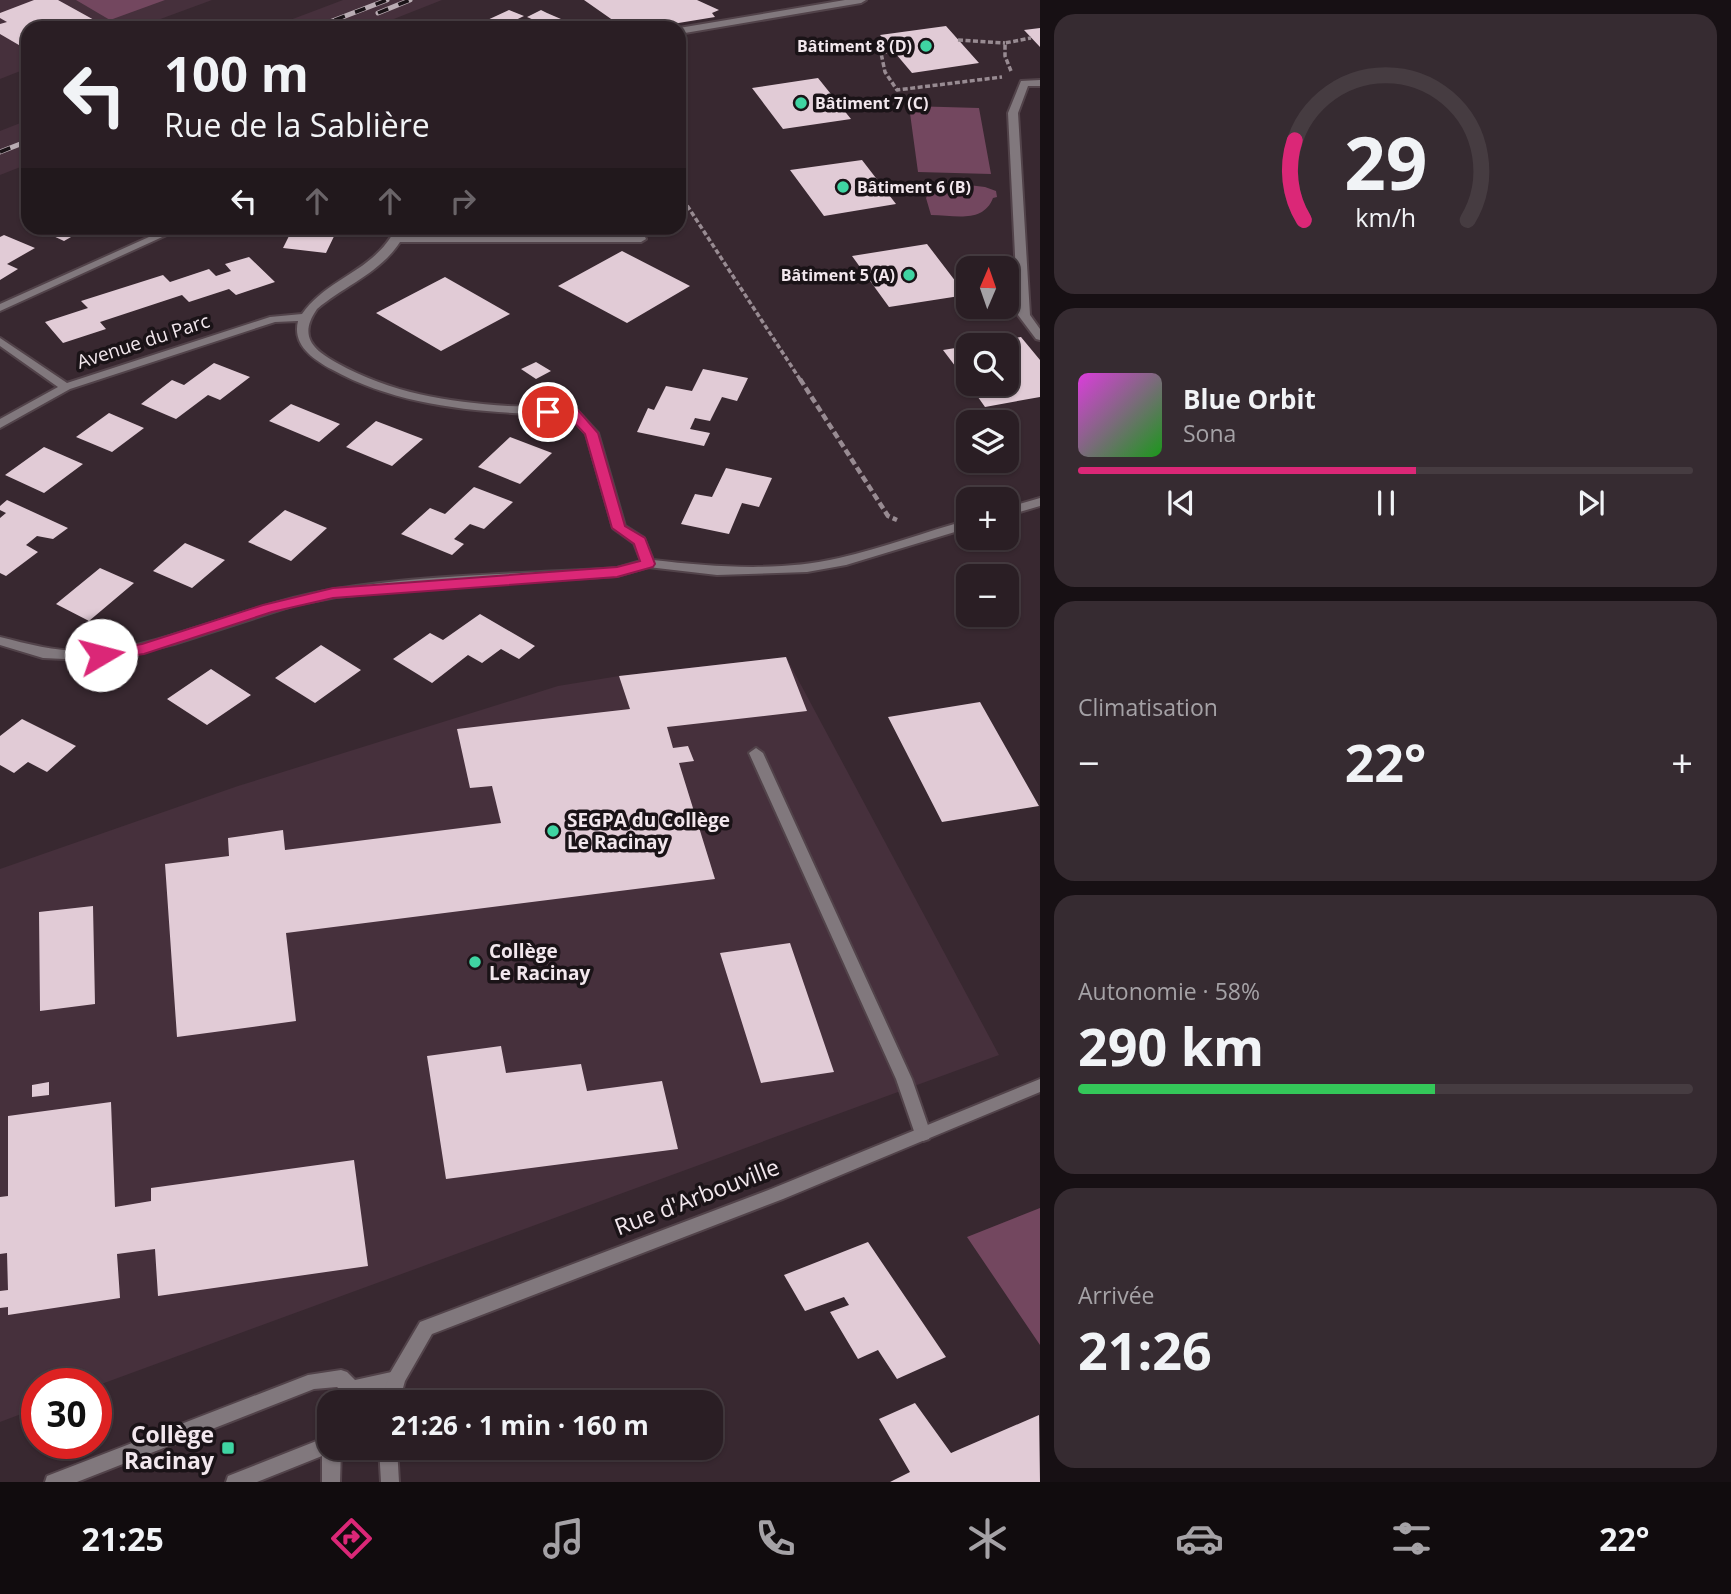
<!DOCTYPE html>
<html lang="fr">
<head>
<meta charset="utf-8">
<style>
	body { margin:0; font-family:"Open Sans",sans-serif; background:#362b31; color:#f1f3f6; height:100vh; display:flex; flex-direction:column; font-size:26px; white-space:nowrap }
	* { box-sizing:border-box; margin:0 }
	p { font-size:23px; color:#a5a2a6 }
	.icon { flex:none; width:38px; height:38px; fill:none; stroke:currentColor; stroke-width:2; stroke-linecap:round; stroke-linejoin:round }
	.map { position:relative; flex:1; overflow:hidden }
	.drawer { display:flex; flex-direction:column; gap:14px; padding:14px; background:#171014; width:691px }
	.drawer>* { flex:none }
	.top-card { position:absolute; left:21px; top:21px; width:665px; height:214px; border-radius:21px; box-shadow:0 2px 5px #0004,0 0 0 2px #463c41; background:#2a1e24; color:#f1f3f6; overflow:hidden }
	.needle { width:46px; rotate:2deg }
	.fabs { position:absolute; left:956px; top:256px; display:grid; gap:14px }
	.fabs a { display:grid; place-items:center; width:63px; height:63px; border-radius:14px; background:#2a1e24; box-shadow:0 2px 5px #0004,0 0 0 2px #463c41; font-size:35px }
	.speed { position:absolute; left:21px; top:1368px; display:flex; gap:14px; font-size:35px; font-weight:700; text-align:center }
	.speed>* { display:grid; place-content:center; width:91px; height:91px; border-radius:50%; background:#2a1e24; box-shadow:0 2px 5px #0004,0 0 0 2px #463c41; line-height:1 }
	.speed .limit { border:10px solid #d22; background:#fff; color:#111 }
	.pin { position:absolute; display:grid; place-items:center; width:60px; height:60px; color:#fff; margin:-30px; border:4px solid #fff; border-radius:50%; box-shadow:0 2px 7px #0007 }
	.me { position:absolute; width:77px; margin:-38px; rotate:82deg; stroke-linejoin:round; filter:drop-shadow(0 0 5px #0008) }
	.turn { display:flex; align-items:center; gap:24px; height:147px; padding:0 28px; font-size:32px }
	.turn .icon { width:91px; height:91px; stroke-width:2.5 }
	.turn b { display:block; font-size:49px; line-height:60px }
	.lanes { display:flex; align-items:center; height:66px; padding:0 28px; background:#0003; justify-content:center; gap:35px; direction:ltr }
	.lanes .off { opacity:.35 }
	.big { font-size:52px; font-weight:700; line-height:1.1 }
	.drawer .card { flex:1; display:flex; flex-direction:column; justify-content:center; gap:10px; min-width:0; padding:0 24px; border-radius:21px; background:#362b31 }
	.drawer .dial { align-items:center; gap:0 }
	.dial svg { height:182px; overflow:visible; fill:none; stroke:#463c41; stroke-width:7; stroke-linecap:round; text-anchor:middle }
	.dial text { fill:#f1f3f6; stroke:none }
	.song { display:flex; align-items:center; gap:21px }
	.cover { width:84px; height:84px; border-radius:10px; background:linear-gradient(135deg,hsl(300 70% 55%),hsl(120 70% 35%)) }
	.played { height:7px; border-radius:4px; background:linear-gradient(90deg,#db2777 55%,#463c41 55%) }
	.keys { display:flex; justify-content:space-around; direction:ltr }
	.heat { display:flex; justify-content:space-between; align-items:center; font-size:38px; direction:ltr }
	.charge { height:10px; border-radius:5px; background:linear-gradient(90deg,#34c759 58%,#463c41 0) }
	.trip { position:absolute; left:317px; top:1390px; width:406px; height:70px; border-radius:21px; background:#2a1e24; box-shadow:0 2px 5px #0004,0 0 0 2px #463c41; font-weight:700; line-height:70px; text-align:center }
	.menu { display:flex; height:112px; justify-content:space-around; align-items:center; background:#110c0e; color:#a5a2a6 }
	.menu .icon { width:49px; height:49px }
	.menu .selected { color:#db2777 }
	.menu b { font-size:32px; color:#f1f3f6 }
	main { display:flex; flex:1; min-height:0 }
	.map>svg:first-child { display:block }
	.built { fill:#46303c }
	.green { fill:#73475f }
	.building { fill:#e1cbd6 }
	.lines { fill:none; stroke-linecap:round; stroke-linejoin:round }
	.service-casing { stroke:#52434a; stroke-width:4 }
	.minor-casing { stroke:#52434a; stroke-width:4 }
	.path-far1 { stroke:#988b92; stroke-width:3.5; stroke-dasharray:5 2.5; stroke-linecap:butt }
	.path { stroke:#988b92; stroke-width:4.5; stroke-dasharray:7 3.5; stroke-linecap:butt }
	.service { fill:#81787d; fill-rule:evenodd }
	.minor { fill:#81787d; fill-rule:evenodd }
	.rail-casing { stroke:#b9acb3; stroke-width:5 }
	.rail { stroke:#1a1317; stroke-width:3.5; stroke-dasharray:11; stroke-linecap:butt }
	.route { fill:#db2777; stroke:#8e194d; stroke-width:2 }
	.poi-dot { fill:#3fd4a2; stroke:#1a1317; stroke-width:2.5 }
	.labels { text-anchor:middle; stroke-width:7; stroke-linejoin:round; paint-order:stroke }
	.far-poi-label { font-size:16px; font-weight:bold; fill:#f2e7ed; stroke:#1a1317; text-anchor:end }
	.street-label { font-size:19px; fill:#f2e7ed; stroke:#1a1317 }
	.poi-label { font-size:19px; font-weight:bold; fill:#f2e7ed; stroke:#1a1317; text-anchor:start }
	.near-street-label { font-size:23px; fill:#f2e7ed; stroke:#1a1317 }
	.near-poi-label { font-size:23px; font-weight:bold; fill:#f2e7ed; stroke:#1a1317; text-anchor:end }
</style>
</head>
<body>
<main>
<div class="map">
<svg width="1040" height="1482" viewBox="0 0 1040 1482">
	<rect width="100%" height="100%" fill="#382830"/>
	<path class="built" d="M0 0H212L136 28H28V68L0 79Z
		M343 0H442L371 28H269Z
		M28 120V164L0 175V131Z
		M786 657 999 1055 96 1386 37 1384V1408L0 1422V869L238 786 558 686 619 676Z"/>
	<path class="green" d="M76 0H165L110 20Z
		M909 106 979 108 991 174 918 172Z
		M943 182 985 187 996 191 997 197 993 198C983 224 954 215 931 215L926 198 932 188Z
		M1040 1208V1345L967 1237Z"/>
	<path class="building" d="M34 0H58L96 21 78 28H28V46L24 48 0 34V24L7 22 0 18V13Z
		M584 0H697L719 10 712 13 715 17 648 28H624Z
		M509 10 524 16 499 28H470Z
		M541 10 547 13 582 28H552L527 17Z
		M946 26 979 63 912 73 880 35Z
		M1040 28V47L1024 30Z
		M818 78 851 119 783 129 752 88Z
		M862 160 896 204 824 216 790 170Z
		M36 228H87L64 241Z
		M293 228H338L326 253 283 248Z
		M4 235 35 248 7 264 18 269 0 280V237Z
		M927 244 966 295 889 307 852 256Z
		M622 251 690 286 627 323 558 286Z
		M249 257 275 282 236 295 229 289 189 302 182 295 100 322 106 329 63 343 45 322 88 308 81 301 163 275 170 282 209 269 216 276 231 271 225 264Z
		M445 277 510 314 441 351 376 313Z
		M1021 337 1040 360V397L985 407 968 383H1006V345L984 343Z
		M968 346V383L943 350Z
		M536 362 551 371 536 379 521 369Z
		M214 363 250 377 220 400 208 395 176 419 141 404 172 380 184 385Z
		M703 369 748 378 737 401 722 397 710 421 695 418 690 429 710 433 704 446 637 432 648 408 654 410 666 386 692 391Z
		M291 404 340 424 319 442 269 421Z
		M109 413 144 428 112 452 76 437Z
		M376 421 423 439 392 466 346 447Z
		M510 437 552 453 520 484 478 467Z
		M44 447 83 464 44 493 5 475Z
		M726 468 772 478 759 507 742 503 729 534 681 524 695 494 712 497Z
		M474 487 513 502 484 529 470 524 454 539 464 544 452 555 401 534 430 508 445 514Z
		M7 500 68 528 53 539 37 536 26 545 38 552 6 576 0 573V518L6 513 0 510V506Z
		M285 510 327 528 291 561 248 542Z
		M185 543 225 560 192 588 153 571Z
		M100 568 134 583 89 621 56 604Z
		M480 614 535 646 519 659 501 649 482 663 468 655 432 683 393 659 430 633 443 640Z
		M321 645 361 670 315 703 275 678Z
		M786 657 807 711 667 727 673 748 688 746 694 761 679 763 715 879 286 933 296 1021 177 1037 165 864 229 856 228 838 283 830 285 850 501 823 492 786 470 788 457 729 630 709 619 676Z
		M211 669 251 695 207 725 167 699Z
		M980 702 1039 806 942 822 888 717Z
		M22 719 76 746 47 772 28 762 14 773 0 765V736Z
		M93 906 95 1004 40 1011 39 912Z
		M790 943 834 1072 761 1083 720 953Z
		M501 1046 506 1073 581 1064 587 1091 662 1081 678 1149 446 1179 427 1056Z
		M49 1082V1095L32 1097V1085Z
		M111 1102 115 1207 151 1201V1188L354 1160 368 1266 158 1296 155 1249 117 1254 120 1298 8 1315V1307L0 1308V1291L8 1290 7 1253 0 1254V1197L8 1196V1116Z
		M868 1242 946 1357 897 1379 878 1350 858 1359 830 1312 849 1305 844 1297 805 1311 784 1275Z
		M915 1403 951 1453 1039 1415 1040 1482H890L910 1472 879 1419Z"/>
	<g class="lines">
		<g class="service-casing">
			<path id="service" d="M1040 80V86H1028L1018 113 1030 315 1040 329V340L1036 339 1018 315 1008 113 1021 81Z
				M756 748 763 753 912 1079 931 1134 929 1139 923 1141 917 1139 915 1134 896 1079 749 753Z
				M341 1370 347 1372 355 1380 396 1371 402 1373 405 1379 402 1385 396 1387 352 1397 346 1395 337 1387 314 1389 77 1482H45L47 1476 308 1375Z
				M329 1436V1447H341L340 1482H322V1456L257 1482H226L228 1476Z"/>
		</g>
		<g class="minor-casing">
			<path id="minor" d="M845 0H866L861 3 679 34V28Z
				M169 228H182L0 311V304Z
				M396 228H406L403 236 645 237 646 239 641 242H400C380 273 344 286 317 309 298 336 313 350 337 363 391 393 447 402 508 406 530 407 555 406 577 410L598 433 625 526 644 538 653 560C714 567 779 572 839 558 883 548 925 532 968 520V528L846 565 807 572 717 575 648 567 617 576 441 587 336 597 295 605 174 644 128 655 86 660 43 658 0 645V637C28 644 54 651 83 651 120 652 158 640 192 629 240 614 286 597 336 589 428 574 523 574 617 568L641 561 634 543 613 528 586 434 570 416C487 412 405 410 331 369 313 359 292 345 298 321L275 322 70 389 0 428V419L58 387 0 346V338L67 383 270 317 302 314C328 277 374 272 396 228Z
				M1040 498V506L1006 516V508Z
				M1040 1079V1092L783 1199 432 1334 405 1381 399 1402H381L390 1373 420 1322 771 1189Z
				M379 1447H397L399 1482H381Z"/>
		</g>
		<path class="path-far1" d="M958 40 1005 43
			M894 51 881 53 885 72 897 90 1002 77
			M1011 71 1005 56V43L1031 38
			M679 193 801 381"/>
		<path class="path" d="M800 379 888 516 897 520"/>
		<use href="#service" class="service"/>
		<use href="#minor" class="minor"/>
		<g class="rail-casing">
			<path id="rail" d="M378 13 410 0
				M314 28 387 0
				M0 152 28 141"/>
		</g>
		<use href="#rail" class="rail"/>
	</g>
	<path class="route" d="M548 408 578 410 598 433 625 526 645 538 655 564 653 567 617 577 333 598 272 612 144 654 101 660 93 655 95 652 142 644 263 605 333 588 617 567 640 561 634 544 612 528 585 434 569 417 543 414 541 412Z"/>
	<g class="poi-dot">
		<circle cx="926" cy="46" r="7"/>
		<circle cx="801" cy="103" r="7"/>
		<circle cx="843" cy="187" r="7"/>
		<circle cx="909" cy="275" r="7"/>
		<circle cx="553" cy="831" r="7"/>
		<circle cx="475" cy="962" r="7"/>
		<rect x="221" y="1441" width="14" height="14" rx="3.5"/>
	</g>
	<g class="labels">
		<g class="far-poi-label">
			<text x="912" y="52">Bâtiment 8 (D)</text>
			<text x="815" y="109" text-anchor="start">Bâtiment 7 (C)</text>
			<text x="857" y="193" text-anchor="start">Bâtiment 6 (B)</text>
			<text x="895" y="281">Bâtiment 5 (A)</text>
		</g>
		<g class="street-label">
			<text transform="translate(143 341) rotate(-18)" y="7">Avenue du Parc</text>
		</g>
		<g class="poi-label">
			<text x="567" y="827">SEGPA du Collège<tspan x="567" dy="22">Le Racinay</tspan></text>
			<text x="489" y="958">Collège<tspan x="489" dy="22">Le Racinay</tspan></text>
		</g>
		<g class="near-street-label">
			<text transform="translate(697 1197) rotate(-21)" y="8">Rue d'Arbouville</text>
		</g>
		<g class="near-poi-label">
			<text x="214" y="1443">Collège<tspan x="214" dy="26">Racinay</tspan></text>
		</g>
	</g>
</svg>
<div class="fabs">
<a><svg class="needle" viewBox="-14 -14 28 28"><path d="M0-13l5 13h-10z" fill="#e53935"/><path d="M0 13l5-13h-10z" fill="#a5a2a6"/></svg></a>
<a><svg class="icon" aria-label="search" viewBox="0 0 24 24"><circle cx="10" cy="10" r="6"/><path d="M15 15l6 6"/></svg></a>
<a><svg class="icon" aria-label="layers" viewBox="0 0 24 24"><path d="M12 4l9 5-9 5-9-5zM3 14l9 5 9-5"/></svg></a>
<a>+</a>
<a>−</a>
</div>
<div class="speed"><div class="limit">30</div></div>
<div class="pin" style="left:548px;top:412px;background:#d93025"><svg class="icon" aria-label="arrive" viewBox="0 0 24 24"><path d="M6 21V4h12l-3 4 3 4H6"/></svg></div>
<svg class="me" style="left:101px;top:655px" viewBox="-20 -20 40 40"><circle r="19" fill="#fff"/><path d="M0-13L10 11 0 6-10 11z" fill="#db2777"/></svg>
<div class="trip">21:26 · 1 min · 160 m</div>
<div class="top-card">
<div class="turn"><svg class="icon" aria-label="left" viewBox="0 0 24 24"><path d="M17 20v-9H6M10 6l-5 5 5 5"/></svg><div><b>100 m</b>Rue de la Sablière</div></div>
<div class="lanes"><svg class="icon" aria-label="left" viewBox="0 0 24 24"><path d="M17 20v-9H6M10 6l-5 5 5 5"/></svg><svg class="icon off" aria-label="ahead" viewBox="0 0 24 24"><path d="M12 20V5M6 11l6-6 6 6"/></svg><svg class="icon off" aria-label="ahead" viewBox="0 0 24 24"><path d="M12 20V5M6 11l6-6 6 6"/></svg><svg class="icon off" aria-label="right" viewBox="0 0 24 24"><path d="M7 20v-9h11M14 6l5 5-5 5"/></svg></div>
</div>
</div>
<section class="drawer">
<div class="card dial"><svg viewBox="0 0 100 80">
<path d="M14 69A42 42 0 1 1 86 69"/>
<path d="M14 69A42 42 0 0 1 10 34" stroke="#db2777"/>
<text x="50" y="56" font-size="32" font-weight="700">29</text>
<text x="50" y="72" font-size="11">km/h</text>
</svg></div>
<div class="card">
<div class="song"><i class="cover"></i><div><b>Blue Orbit</b><p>Sona</p></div></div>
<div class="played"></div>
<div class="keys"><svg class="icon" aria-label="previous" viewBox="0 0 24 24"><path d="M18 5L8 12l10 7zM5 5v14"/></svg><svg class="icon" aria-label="pause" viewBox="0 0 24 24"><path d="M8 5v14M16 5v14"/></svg><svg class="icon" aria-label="next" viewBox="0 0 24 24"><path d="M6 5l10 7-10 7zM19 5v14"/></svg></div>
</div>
<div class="card"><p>Climatisation</p>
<div class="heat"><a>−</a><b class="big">22°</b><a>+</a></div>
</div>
<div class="card"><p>Autonomie · 58%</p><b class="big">290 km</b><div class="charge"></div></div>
<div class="card"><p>Arrivée</p><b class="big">21:26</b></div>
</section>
</main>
<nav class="menu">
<b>21:25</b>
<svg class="icon selected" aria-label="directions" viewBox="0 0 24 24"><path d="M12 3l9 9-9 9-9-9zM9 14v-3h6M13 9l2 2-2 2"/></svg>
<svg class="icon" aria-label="music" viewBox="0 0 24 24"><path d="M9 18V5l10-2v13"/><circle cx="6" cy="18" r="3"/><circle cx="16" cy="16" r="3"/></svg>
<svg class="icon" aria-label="phone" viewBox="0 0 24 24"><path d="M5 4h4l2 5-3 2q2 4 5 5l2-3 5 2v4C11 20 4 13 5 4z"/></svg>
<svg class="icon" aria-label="climate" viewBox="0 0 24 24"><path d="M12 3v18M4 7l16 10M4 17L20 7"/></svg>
<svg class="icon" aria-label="car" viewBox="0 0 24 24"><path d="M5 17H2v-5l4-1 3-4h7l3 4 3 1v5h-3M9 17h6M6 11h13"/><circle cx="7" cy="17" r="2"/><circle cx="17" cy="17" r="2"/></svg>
<svg class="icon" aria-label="filters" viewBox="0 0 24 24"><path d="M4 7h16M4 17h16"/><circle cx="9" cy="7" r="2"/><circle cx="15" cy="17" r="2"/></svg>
<b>22°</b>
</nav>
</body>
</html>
